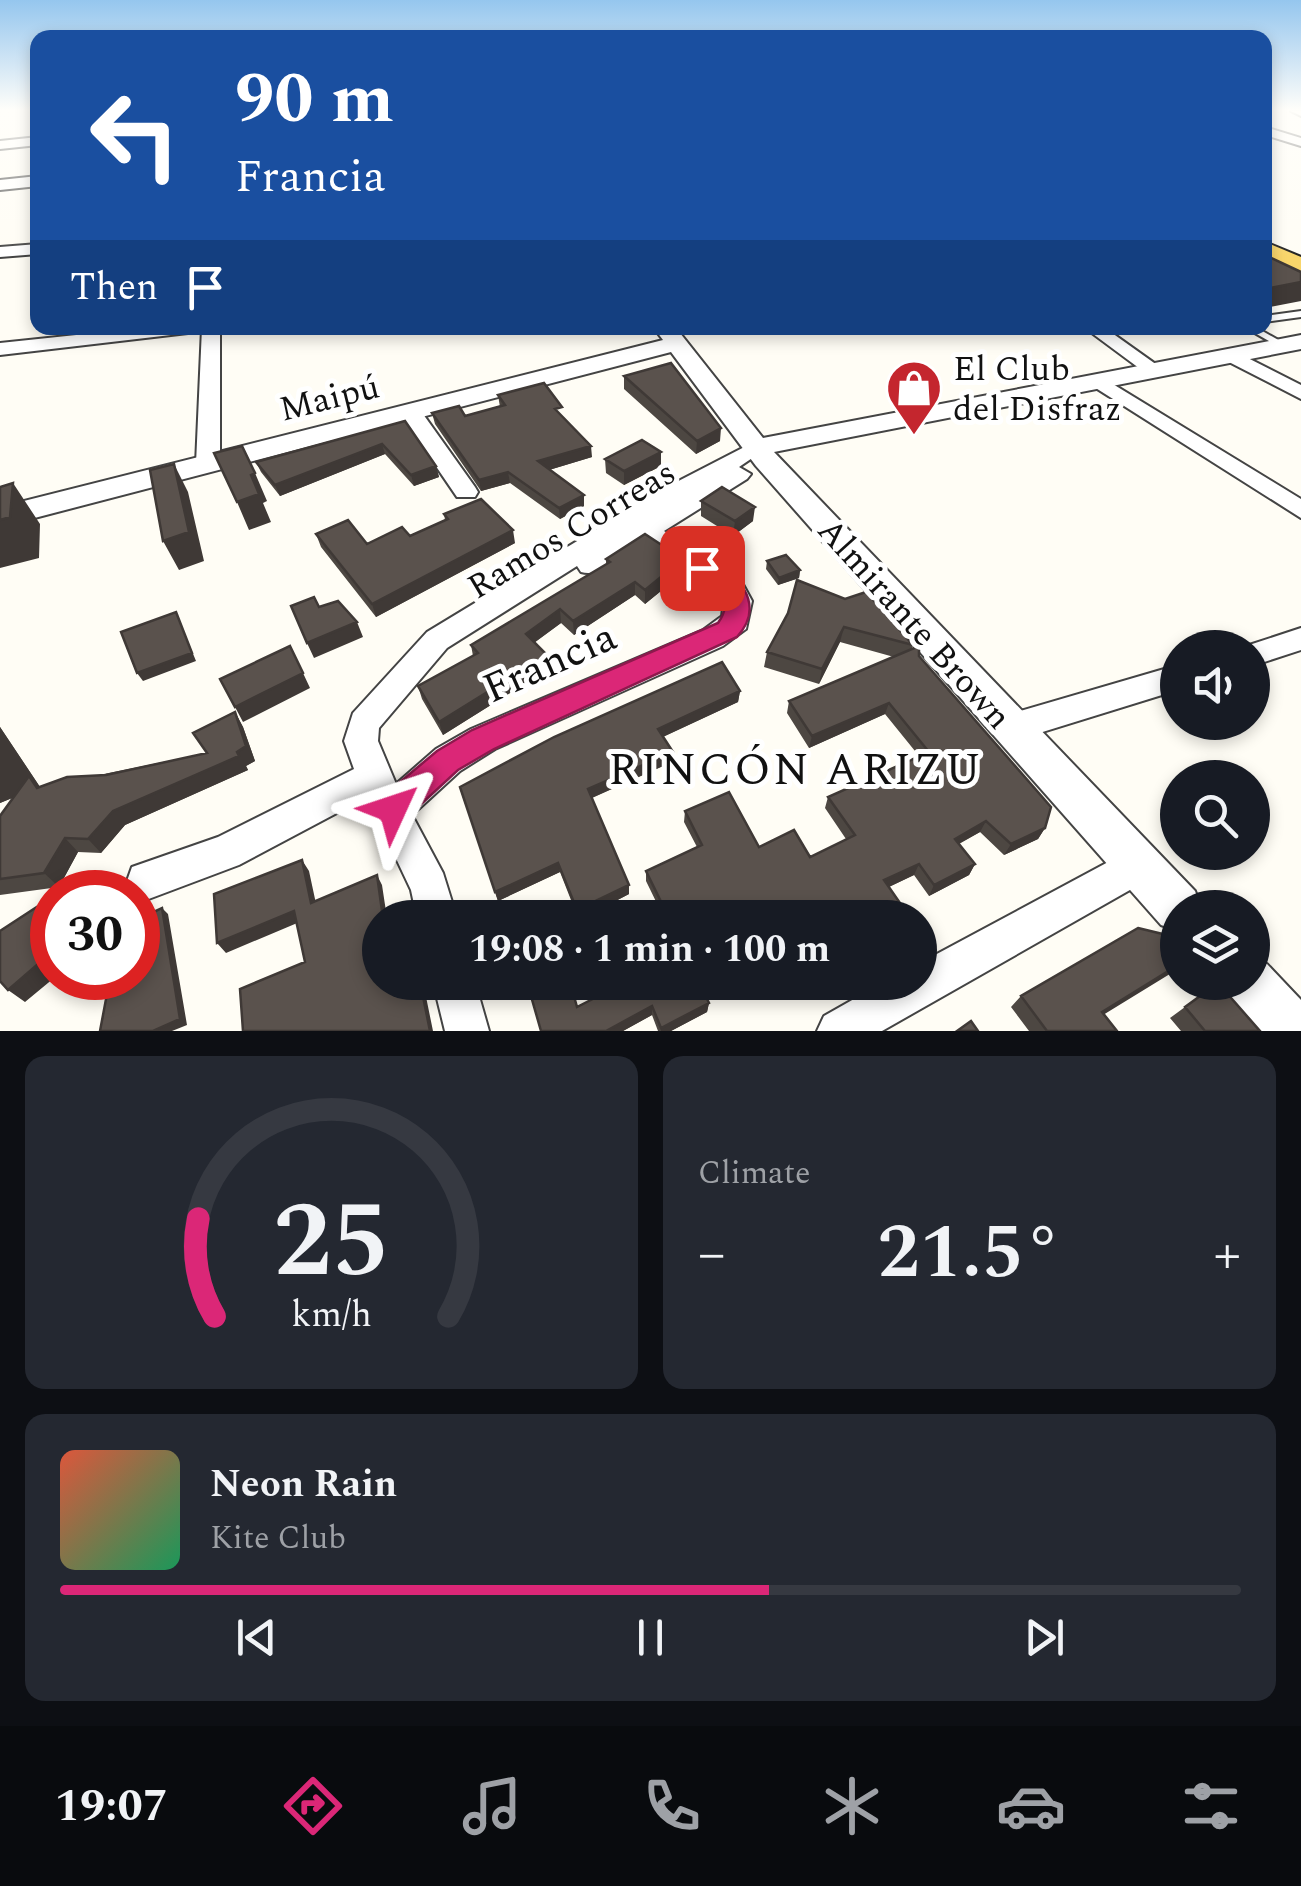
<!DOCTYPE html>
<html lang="en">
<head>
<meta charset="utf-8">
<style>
	body { margin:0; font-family:Spectral,serif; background:#242831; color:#f1f3f6; height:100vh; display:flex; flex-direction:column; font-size:38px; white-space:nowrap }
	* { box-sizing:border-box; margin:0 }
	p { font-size:32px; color:#9ea1a6 }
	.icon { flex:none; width:55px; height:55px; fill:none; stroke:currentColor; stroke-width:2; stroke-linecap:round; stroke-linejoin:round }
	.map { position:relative; height:1031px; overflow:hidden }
	.sheet { display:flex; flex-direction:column; gap:25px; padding:25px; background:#0d0f14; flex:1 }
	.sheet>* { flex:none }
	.hud { position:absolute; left:30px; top:30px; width:1242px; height:305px; border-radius:20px; box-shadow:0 5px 15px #0003; background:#1a4fa0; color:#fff; overflow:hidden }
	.buttons { position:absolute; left:1160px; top:630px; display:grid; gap:20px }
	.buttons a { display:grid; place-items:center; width:110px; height:110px; border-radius:50%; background:#171b24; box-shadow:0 5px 15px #0003; font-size:50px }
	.speed { position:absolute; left:30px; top:870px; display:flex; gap:20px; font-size:50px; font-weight:700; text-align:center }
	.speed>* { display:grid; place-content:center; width:130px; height:130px; border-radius:50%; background:#171b24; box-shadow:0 5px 15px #0003; line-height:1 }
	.speed .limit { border:15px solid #d22; background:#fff; color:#111 }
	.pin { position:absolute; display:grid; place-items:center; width:85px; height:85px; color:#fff; margin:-42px; border-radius:20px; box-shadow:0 5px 15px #0006 }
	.me { position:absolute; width:110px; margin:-55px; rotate:48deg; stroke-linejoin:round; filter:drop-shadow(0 0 8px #0008) }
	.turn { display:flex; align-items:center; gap:35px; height:210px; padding:0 40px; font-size:45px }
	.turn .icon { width:130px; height:130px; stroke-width:2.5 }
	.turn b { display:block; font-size:70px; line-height:85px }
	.then { display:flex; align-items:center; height:95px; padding:0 40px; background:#0003; gap:20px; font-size:38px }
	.big { font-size:75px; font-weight:700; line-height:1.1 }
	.sheet .widget { flex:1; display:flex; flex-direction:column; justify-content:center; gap:15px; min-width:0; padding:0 35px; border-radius:20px; background:#242831 }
	.sheet .dial { align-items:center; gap:0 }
	.dial svg { height:260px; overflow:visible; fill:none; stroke:#363941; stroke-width:7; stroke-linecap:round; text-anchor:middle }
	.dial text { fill:#f1f3f6; stroke:none }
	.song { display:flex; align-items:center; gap:30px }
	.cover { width:120px; height:120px; border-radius:15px; background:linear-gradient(135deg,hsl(10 70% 55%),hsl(150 70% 35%)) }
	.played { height:10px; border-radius:5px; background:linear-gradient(90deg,#db2777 60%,#363941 60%) }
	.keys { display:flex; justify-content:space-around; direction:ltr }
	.heat { display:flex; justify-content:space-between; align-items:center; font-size:55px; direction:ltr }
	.sheet .tiles { flex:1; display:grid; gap:25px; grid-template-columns:1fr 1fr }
	.widget:last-child { grid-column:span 2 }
	.trip { position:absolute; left:362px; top:900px; width:575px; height:100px; border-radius:50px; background:#171b24; box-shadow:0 5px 15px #0003; font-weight:700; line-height:100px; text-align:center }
	.tabs { display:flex; height:160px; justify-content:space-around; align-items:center; background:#090b0e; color:#9ea1a6 }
	.tabs .icon { width:70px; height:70px }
	.tabs .active { color:#db2777 }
	.tabs b { font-size:45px; color:#f1f3f6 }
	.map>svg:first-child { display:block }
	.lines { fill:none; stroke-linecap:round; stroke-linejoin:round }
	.service-casing { stroke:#444; stroke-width:4 }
	.minor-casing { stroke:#444; stroke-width:4 }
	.tertiary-casing { stroke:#444; stroke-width:4 }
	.primary-casing { stroke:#222; stroke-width:4 }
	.service { fill:#fff; fill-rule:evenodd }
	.minor { fill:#fff; fill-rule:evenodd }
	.tertiary { fill:#fff; fill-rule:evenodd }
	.primary { fill:#f9d66b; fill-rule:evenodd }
	.wall { fill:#4d4742 }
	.shaded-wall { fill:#3f3936 }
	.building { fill:#5a524d; stroke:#3f3936; stroke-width:2.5 }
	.route { fill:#db2777; stroke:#8e194d; stroke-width:2.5 }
	.labels { text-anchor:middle; stroke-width:10; stroke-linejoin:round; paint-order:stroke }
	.poi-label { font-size:35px; fill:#111; stroke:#fff; text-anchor:start }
	.street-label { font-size:35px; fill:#111; stroke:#fff }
	.near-street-label { font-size:42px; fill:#111; stroke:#fff }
	.near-neighbourhood-label { font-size:45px; letter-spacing:2.5px; fill:#111; stroke:#fff }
</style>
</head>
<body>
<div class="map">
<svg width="1301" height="1031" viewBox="0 0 1301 1031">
	<rect width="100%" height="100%" fill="#fffdf5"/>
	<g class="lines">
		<g class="service-casing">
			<path id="service" d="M1301 311V317L1265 322V316Z
				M1246 328H1257L1289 346 1284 349 1281 348Z"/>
		</g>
		<g class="minor-casing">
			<path id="minor" d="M1291 111H1301V116Z
				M38 244V254L0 257V247Z
				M143 328H197L188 333 0 355V343Z
				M202 328H220V464L208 471 196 464Z
				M1085 328H1105L1164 370 1154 376 1147 374Z
				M1232 350 1301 385V399L1225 360 1222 356Z
				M1098 375 1301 499V518L1091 385 1088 381Z
				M410 406 418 407 475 487 478 492 475 497H457L399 412Z
				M756 441 767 448 739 467 751 474 747 479 664 531 740 579 752 601 746 629 723 646 495 749 460 771 412 815 443 873 457 918H417L411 890 367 797 239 865 146 900 132 892 127 881 132 867 218 837 354 769 344 741 353 713 427 632 663 489ZM645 543 720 593 724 601 722 616 703 630 471 729 436 749 396 784 378 741 379 728 447 648 577 566 581 572C602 578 627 555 645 543Z
				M1301 628V650L1252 666V648H1240Z
				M1178 665V690L1010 742 998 738 994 728 998 718 1010 714Z
				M1138 846 1151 852 1157 865 1151 878 882 1031H817L824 1016 884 982H920V963Z
				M433 982H475L489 1031H445Z"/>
		</g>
		<g class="tertiary-casing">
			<path id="tertiary" d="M1265 127 1301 138V146L1265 135Z
				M38 137V145L0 149V141Z
				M38 176V186L0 190V180Z
				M654 328H676L763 438 1301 335V349L774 452 1195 891 1201 908H1178V931L1161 925 756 466 671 352 0 527V507L663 340Z
				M1252 958 1267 964 1301 1000V1031H1260L1231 1000 1224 982H1252Z"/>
		</g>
		<g class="primary-casing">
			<path id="primary" d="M1265 242 1301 257V275L1265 259Z"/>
		</g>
		<use href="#service" class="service"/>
		<use href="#minor" class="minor"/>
		<use href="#tertiary" class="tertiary"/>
		<use href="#primary" class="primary"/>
	</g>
	<path class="wall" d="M624 376 720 441 696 454 624 389Z
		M498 395 563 417 592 457 549 470 584 495V506L560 519 510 483 481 491 435 424 432 413 465 416 500 407Z
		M405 421 436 466 439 477 414 486 385 454 280 496 261 472 256 462Z
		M661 452V466L624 485 606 473 605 459Z
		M701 501 753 521 733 536 701 516Z
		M444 514 515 543 376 617 321 547 316 534 367 544 410 536 445 520Z
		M606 559H683V573L645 604 635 595 574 635 561 623 534 643 547 655 548 669 443 735 422 699 418 686 473 656 471 645 606 565Z
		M767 561 800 570 799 578 778 585 766 569Z
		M788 613 913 645 912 649 1045 828 1038 839 1004 855 980 832 959 844 975 864 969 875 929 896 914 875 889 887 895 914 888 918H836L834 914 831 918H664L646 881V871L697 847 684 822 685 811 759 847 810 857 846 839 825 808 828 797 919 756 885 714 809 748 787 713 789 701 894 657 840 642 819 684 764 667 767 652Z
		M740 691 738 702 663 737 673 752 672 762 592 798 629 894 583 918H578L560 872 498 901 460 787Z
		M235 712 243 727 255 761 246 766 248 770 125 825 101 853 78 852 59 887 0 895V816L14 797 0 803V727L40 787 207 753Z
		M705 994 709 1003 707 1012 671 1031H658L652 1015 623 1031H541L577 1007Z
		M1021 996 1104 1015 1117 1031H1029L1011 1007Z
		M1185 1007 1260 1031H1181L1170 1018Z"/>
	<path class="shaded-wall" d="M1301 282V301L1265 308V289Z
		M721 428 720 441 696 454 697 441Z
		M382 444 385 454 280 496 275 485Z
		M591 446 592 457 539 473 538 461Z
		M661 452V466L624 485V471Z
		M174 464 188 492 204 561 179 570 163 541Z
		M436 466 439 477 414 486 411 475Z
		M508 472 510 483 481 491 479 480Z
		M255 473 267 501 263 503 271 522 249 530 237 502 251 475Z
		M13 483 40 524 39 558 0 568V520Z
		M584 495V506L560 519 559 508Z
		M755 507 753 521 733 536 735 521Z
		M513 530 515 543 376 617 372 604Z
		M683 559V573L645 604V590Z
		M800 570 799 578 778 585 779 578Z
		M635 582V595L574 635 573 621Z
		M560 609 561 623 528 647 526 634Z
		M176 612 196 661 143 681 137 673Z
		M357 622 363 637 314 658 307 643Z
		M844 627 840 642 819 684 822 669Z
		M547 655 548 669 443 735 439 722Z
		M303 673 310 688 243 722 235 707Z
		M740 691 738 702 658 739V729Z
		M889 703 885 714 809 748 812 736Z
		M235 712 243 727 255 761 246 766 248 770 125 825 101 853 88 839 113 811 237 752Z
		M0 727 40 787 0 803Z
		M673 752 672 762 589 799 588 789Z
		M986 821 980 832 949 849 955 839Z
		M1045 828 1038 839 1004 855 1011 844Z
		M65 838 78 852 59 887 44 873Z
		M302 860 309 871 318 913 311 903Z
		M558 863 560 872 498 901 495 892Z
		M919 864 914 875 880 891 884 880Z
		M975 864 969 875 929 896 934 885Z
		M377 875 382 885 387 918H383Z
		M629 885V894L583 918H578L577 910Z
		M900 903 895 914 888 918H873Z
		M162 908 168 914 187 1025 172 1031H153Z
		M294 911 302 921 226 953 217 943Z
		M52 952 54 978 25 1002 8 990Z
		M1178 965V969L1090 1023 1102 1012Z
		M420 982H423L433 1031H430Z
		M710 982H732L700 995 701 986Z
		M709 1003 707 1012 671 1031H661V1028Z
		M652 1006V1015L623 1031H606Z"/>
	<path class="building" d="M1265 255 1301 272V282L1265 289Z
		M671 363 721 428 697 441 624 376Z
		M544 383 562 407 555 409 591 446 538 461 584 495 559 508 508 472 479 480 432 413 459 406 465 416 505 405 498 395Z
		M405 421 436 466 411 475 382 444 275 485 256 462Z
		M642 440 661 452 624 471 605 459Z
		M242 446 255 473 251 475 259 494 237 502 214 453Z
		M174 464 189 532 163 541 150 470Z
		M13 483 10 517 0 520V487Z
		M722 487 755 507 735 521 701 501Z
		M481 499 513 530 372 604 316 534 348 520 367 544 402 527 410 536 448 519 444 514Z
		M645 534 683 559 645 590 635 582 573 621 560 609 526 634 547 655 439 722 418 686 478 653 471 645 610 562 606 559Z
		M786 555 800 570 779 578 767 561Z
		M797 580 845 599 866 592 913 645 844 627 822 669 767 652 788 613Z
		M314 597 319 607 338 601 357 622 307 643 291 606Z
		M176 612 192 653 137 673 121 632Z
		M290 646 303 673 235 707 220 679Z
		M919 646V656L1051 807 1045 828 1011 844 986 821 955 839 975 864 934 885 919 864 884 880 900 903 873 918H845L837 904 827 918H669L646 871 702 845 685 811 729 792 759 847 794 830 810 857 855 835 828 797 929 752 889 703 812 736 789 701Z
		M722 662 740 691 658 729 673 752 588 789 629 885 577 910 558 863 495 892 460 787 554 737Z
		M235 712 246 746 237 752 239 756 113 811 88 839 65 838 44 873 0 879V816L29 776 37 788 67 777 106 775 207 753 193 733Z
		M302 860 311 903 377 875 383 918H380V982H420L430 1031H243L240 989 305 962 294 911 217 943 214 894Z
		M52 897V952L8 990 0 981V931Z
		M162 908 180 1019 153 1031H100L110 978H138V919Z
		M1138 928 1175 937 1178 939V965L1102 1012 1117 1031H1047L1021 996Z
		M527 982H570L577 1007 626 982H710L701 986 709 1003 661 1028 652 1006 606 1031H541Z
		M1218 983 1260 1031H1205L1185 1007Z
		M971 1021 978 1031H957Z"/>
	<linearGradient id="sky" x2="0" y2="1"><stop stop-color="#95c6ee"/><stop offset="0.43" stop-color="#fffefa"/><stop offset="1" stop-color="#fffefa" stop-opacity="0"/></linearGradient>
	<rect width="1301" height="256" fill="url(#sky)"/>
	<path class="route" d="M702 559C738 570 767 604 737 637L494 749 458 770 404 820 393 824 381 820 377 809 381 798 437 751 472 730 718 623C739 594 704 587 690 568Z"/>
	<defs>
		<g id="shop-pin" transform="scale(2.875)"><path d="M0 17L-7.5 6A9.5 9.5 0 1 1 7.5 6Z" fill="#c4262e" stroke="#fff"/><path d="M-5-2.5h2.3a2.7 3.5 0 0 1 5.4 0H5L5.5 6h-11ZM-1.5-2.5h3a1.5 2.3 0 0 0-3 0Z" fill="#fff"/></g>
	</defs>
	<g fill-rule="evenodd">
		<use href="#shop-pin" x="914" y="388"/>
	</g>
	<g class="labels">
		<g class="poi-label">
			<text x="953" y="380">El Club<tspan x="953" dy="40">del Disfraz</tspan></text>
		</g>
		<g class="street-label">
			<text transform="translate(329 397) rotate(-14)" y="12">Maipú</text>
			<text transform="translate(571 529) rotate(-31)" y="12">Ramos Correas</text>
			<text transform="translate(915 623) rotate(48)" y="12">Almirante Brown</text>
		</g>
		<g class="near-street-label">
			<text transform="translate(549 661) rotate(-24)" y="15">Francia</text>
		</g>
		<g class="near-neighbourhood-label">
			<text x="796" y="784">RINCÓN ARIZU</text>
		</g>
	</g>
</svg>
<div class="buttons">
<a><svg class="icon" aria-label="sound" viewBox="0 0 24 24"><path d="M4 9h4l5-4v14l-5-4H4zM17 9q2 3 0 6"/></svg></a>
<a><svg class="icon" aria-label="search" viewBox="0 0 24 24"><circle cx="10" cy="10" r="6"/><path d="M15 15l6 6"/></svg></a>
<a><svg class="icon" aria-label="layers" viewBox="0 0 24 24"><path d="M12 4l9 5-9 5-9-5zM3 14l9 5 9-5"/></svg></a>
</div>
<div class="speed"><div class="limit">30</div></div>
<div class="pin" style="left:702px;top:568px;background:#d93025"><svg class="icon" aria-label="arrive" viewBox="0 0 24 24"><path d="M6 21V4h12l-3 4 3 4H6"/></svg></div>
<svg class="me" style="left:393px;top:809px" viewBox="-20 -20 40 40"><path d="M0-17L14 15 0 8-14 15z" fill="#db2777" stroke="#fff" stroke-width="4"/></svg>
<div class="trip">19:08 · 1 min · 100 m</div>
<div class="hud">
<div class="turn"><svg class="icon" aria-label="left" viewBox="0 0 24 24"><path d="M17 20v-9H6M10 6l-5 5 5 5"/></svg><div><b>90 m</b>Francia</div></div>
<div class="then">Then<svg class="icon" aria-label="arrive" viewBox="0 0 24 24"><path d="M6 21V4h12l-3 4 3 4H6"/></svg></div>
</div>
</div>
<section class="sheet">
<div class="tiles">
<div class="widget dial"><svg viewBox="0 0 100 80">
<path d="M14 69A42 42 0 1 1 86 69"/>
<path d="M14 69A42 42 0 0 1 9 39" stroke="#db2777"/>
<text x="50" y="56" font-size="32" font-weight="700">25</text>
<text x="50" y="72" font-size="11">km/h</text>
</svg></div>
<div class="widget"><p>Climate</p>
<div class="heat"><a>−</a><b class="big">21.5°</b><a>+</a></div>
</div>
<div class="widget">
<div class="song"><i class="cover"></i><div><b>Neon Rain</b><p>Kite Club</p></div></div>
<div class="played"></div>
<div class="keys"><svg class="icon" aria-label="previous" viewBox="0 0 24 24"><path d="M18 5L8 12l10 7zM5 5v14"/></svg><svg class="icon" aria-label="pause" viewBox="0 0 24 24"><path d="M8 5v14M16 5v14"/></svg><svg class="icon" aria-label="next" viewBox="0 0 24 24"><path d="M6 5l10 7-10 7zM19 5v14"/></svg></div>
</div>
</div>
</section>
<nav class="tabs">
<b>19:07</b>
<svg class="icon active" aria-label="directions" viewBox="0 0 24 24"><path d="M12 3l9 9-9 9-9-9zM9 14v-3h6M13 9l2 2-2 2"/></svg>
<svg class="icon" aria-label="music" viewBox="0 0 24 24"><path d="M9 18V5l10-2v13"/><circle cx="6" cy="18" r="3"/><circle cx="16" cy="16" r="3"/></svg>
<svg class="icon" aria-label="phone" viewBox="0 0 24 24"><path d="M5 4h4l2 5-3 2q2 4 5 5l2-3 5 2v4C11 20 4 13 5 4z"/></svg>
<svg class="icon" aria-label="climate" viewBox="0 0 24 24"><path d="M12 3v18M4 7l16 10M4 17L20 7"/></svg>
<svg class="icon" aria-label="car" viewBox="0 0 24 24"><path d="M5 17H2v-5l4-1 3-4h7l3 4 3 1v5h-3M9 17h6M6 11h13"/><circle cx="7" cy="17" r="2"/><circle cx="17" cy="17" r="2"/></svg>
<svg class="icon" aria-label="filters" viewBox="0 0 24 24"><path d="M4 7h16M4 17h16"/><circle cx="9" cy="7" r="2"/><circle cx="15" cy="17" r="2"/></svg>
</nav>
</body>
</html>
